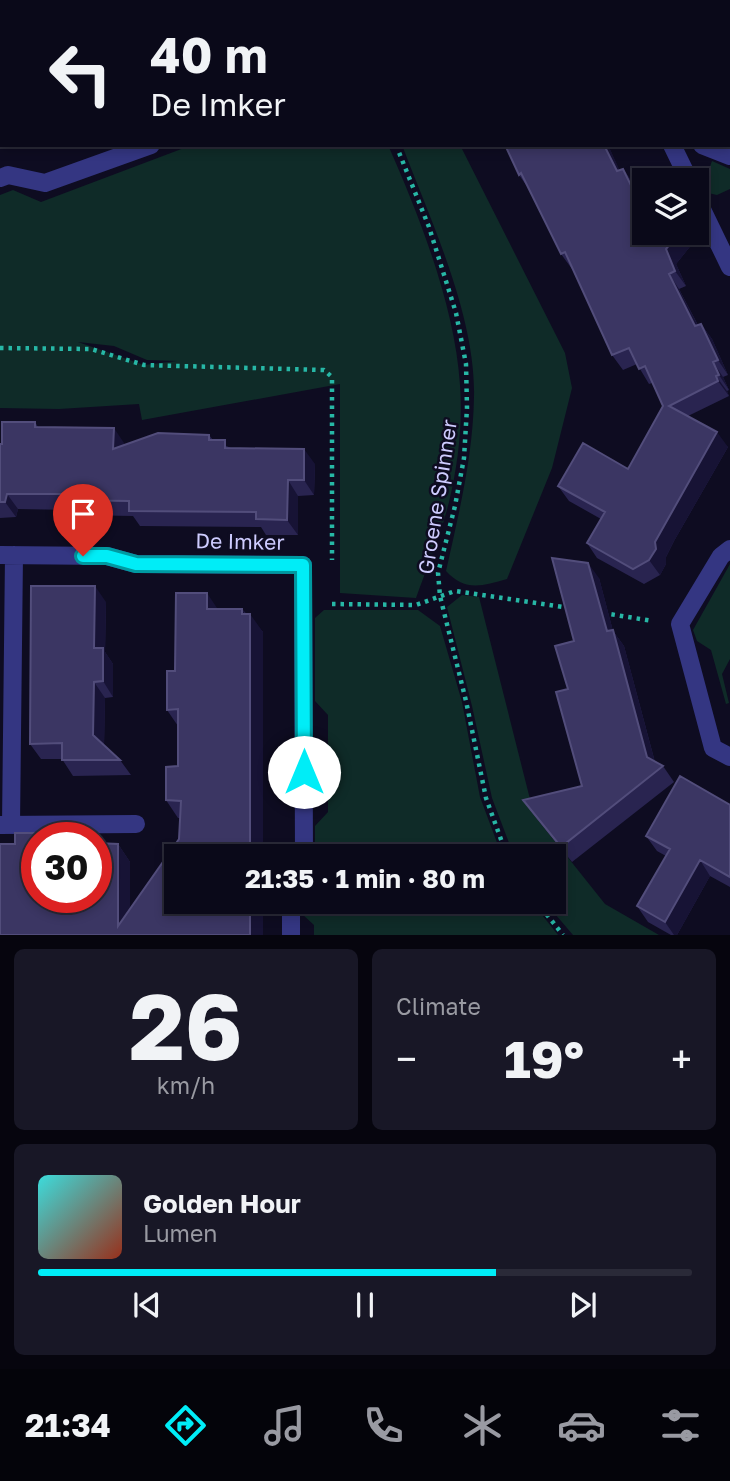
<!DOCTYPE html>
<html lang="en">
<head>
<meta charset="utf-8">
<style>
	body { margin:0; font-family:"Golos Text",sans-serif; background:#181726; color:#f1f3f6; height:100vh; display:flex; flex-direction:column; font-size:26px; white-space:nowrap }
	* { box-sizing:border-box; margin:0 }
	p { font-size:23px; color:#999aa2 }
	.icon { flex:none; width:38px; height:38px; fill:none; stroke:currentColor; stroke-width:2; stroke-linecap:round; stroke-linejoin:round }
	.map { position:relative; height:935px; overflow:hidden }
	.side { display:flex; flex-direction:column; gap:14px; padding:14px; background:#06050e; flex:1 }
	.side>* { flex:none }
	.guide { position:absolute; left:0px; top:0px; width:732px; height:147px; box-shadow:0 4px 10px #0003,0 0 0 2px #2a2a38; background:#0a0919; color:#f1f3f6; overflow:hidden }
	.buttons { position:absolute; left:632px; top:168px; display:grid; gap:14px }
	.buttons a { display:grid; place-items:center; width:77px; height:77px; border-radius:0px; background:#0a0919; box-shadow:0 4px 10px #0003,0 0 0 2px #2a2a38; font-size:35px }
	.speed { position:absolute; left:21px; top:822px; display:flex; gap:14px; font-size:35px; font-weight:700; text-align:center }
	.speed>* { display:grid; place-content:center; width:91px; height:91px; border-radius:50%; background:#0a0919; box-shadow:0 4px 10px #0003,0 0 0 2px #2a2a38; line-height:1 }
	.speed .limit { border:10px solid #d22; background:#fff; color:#111 }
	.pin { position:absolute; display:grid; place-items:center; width:60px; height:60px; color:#fff; margin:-72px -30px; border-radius:50% 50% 50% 0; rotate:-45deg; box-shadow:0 0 7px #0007 }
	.pin .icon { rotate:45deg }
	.me { position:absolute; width:77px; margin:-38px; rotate:0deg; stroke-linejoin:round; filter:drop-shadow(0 0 5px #0008) }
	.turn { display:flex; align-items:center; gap:24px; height:147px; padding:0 35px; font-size:32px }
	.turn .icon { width:91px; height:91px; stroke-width:2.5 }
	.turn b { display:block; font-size:49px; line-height:60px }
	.big { font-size:52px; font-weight:700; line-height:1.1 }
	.side .card { flex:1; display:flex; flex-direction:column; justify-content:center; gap:10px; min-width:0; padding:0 24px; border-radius:10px; background:#181726 }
	.side .dial { align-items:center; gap:0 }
	.dial b { font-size:91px; line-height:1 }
	.song { display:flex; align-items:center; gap:21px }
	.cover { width:84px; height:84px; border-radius:10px; background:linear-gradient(135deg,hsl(180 70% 55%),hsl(10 70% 35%)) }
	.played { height:7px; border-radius:4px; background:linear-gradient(90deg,#00edf7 70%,#2a2a38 70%) }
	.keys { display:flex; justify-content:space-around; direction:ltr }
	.heat { display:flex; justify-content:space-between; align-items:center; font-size:38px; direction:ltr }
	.side .tiles { flex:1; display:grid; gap:14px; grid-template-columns:1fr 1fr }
	.card:last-child { grid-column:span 2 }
	.trip { position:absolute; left:164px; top:844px; width:402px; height:70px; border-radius:0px; background:#0a0919; box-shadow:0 4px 10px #0003,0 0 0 2px #2a2a38; font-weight:700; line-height:70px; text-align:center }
	.tabs { display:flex; height:112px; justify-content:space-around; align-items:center; background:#04040a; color:#999aa2 }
	.tabs .icon { width:49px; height:49px }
	.tabs .on { color:#00edf7 }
	.tabs b { font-size:32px; color:#f1f3f6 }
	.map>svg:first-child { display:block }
	.green { fill:#0f2b28; fill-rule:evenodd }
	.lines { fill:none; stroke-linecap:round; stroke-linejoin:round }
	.path { stroke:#27b7a6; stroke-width:4.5; stroke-dasharray:3.5 5; stroke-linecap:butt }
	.street { stroke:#343682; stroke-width:18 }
	.wall { fill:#292450 }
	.shaded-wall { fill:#171335 }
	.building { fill:#3b3663; stroke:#524d7b; stroke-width:2; fill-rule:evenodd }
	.route-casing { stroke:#009aa1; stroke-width:18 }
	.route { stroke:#00edf7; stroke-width:12 }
	.labels { text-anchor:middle; stroke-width:5; stroke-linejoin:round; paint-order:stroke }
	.street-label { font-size:21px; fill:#ceccff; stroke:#0e0c21 }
</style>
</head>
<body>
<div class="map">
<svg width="730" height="935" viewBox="0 0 730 935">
	<rect width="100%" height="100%" fill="#0e0c21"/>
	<path class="green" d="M192 145H388C420 217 455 307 460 385 463 423 458 465 449 502 441 535 427 567 416 598L340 593V384L142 420 139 404 59 409 0 408V195L13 190 41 202ZM78 342 114 346 147 360 177 361 144 365Z
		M402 145H460L565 353 572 388 552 468 507 579C482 586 465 592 446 571 459 513 473 456 474 397 476 316 430 219 402 145Z
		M712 161 730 169V189L717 195 708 193 704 183Z
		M730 564V659L722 674 729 703 726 704 711 650 697 641 693 630Z
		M462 595 479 597 534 815 605 904 659 935H573L544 901H555V856H514L492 798 472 706 447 607Z
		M324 610H418L440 626 462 702 480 797 502 856H315V826L328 812V715L315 701V618Z
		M302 901H531L558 935H314V925L302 914Z"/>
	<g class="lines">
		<path class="path" d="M363 2V0
			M396 145 429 227 456 313 466 364 467 408 464 458 455 506 438 573 440 596 466 701 486 798 507 856
			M0 348 91 349 144 365 324 370 332 377V560
			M332 604 416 605 455 591 570 608
			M603 613 653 621
			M536 901 563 935"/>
		<path class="street" d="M178 0 179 2
			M647 2 648 0
			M672 145 689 180
			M702 145 730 156
			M0 178 8 175 45 183 151 145
			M696 197 730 267
			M730 549 721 556 680 624 713 748 730 757
			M0 555 107 556 136 564 303 565 304 856
			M0 825 136 824
			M11 825 14 555
			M291 901V935"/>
	</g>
	<path class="wall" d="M505 145H608L619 170 623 169 633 183 644 205V233H701L676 264 686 286 679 289 698 325 701 324 712 339 728 375 723 377 729 390 727 391 729 396 688 416 728 447 674 541 666 557V564L660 575 644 584 597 558 587 543 601 519 569 501 558 486 628 469 663 406 652 383 649 384 637 364 623 370 612 355 573 269H572L561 254 529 189 519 175Z
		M35 422 38 427 124 443V445L209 435 213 440 231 448 315 464 314 495 298 496V535H266L261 527 140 526 133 516 76 515 72 510 18 509 16 517 0 518V444Z
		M599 578 613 631 624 646 655 762 663 766 674 782 572 862 534 815 523 800 582 786 568 689 574 641Z
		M106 602 105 652 113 664V697L105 698 104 745 120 760 131 775 73 776 62 759H41L30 744Z
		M218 609H242L263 632V935H0L103 843 118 844 130 862V908L179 839 180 818H178L166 800 178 766V726L167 710 175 671Z
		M730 805V887L710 876 677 935H671L648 922 637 906 666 856 657 851 646 836Z"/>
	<path class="shaded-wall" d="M570 0H584V2H570Z
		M604 145H608L627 186 617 171Z
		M623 169 633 183 644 205V212Z
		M696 225 701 233 676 264 686 286 675 271 666 249 679 233H696Z
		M669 274 679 289 706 341 695 326Z
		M701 324 712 339 728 375 718 360Z
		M713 362 723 377 729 390 719 375Z
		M716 376 727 391 729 396 718 381Z
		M114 428 124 443 123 464 113 449Z
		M717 432 728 447 674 541 666 557V564L660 575 649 560 655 542Z
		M304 449 315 464 314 495 304 480Z
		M288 480 298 496V535L287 520Z
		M7 494 18 509 16 517 5 502Z
		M588 563 599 578 613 631 624 646 657 770 647 757 607 631Z
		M95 586 106 602 105 652 113 664V697L103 681 94 648Z
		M207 593 219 611 207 609Z
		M242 609 250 621V614L263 632V856H250Z
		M94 682 105 698 104 751 93 735Z
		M96 833 109 851 96 843Z
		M118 844 130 862V935L118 926Z
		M700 860 710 876 677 935H674L665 922Z
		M250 901H263V935H250Z"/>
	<path class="building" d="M19 0H108L109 2H20Z
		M504 0H570V2H505Z
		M673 0H730V44V2H673Z
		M505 145H604L617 171 623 169 644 212V233H679L666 249 675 271 669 274 695 326 701 324 718 360 713 362 719 375 716 376 718 381 669 406 717 432 664 526 655 542 656 549 649 560 633 569 587 543 605 512 558 486 583 443 628 469 663 406 645 366 639 369 629 348 612 355 565 252 561 254 521 173 519 175Z
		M2 422H35V427L114 428 113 449 158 433 209 435V440H225V448L304 449V480H288L287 520 256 519V512L129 511V501L66 500 65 494H7L5 502H0V444H2Z
		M552 558 588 563 607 631 613 630 647 757 663 766 561 847 523 800 582 786 556 692 568 689 555 646 574 641Z
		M31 586H95L94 648H103V681L94 682 93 735 120 760H62V743L30 744Z
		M176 593H207V609H242V614H250V856H177V901H250V935H0V844H15V833H96V843L118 844V926L179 839 181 801 166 800V767L178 766V709L167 710V671H175ZM37 838H96V898H37Z
		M680 776 730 805V877L700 860 665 922 637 906 670 849 646 836Z"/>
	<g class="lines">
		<g class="route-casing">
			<path id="route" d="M83 556H107L136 564 303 565 304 772"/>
		</g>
		<use href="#route" class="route"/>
	</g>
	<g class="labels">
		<g class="street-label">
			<text transform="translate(438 497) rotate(-81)" y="7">Groene Spinner</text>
			<text transform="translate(240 542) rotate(1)" y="7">De Imker</text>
		</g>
	</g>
</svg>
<div class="buttons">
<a><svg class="icon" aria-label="layers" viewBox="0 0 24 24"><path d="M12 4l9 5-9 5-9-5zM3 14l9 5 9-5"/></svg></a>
</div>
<div class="speed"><div class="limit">30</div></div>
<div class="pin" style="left:83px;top:556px;background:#d93025"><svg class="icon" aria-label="arrive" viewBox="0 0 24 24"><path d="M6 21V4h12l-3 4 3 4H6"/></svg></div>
<svg class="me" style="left:304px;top:772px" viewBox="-20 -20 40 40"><circle r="19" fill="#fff"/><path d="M0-13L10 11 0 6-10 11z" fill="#00edf7"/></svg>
<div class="trip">21:35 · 1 min · 80 m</div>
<div class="guide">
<div class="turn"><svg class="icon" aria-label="left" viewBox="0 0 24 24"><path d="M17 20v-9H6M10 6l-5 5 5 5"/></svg><div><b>40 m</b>De Imker</div></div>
</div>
</div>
<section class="side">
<div class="tiles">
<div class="card dial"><b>26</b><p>km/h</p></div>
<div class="card"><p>Climate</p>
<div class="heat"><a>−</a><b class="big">19°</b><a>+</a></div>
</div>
<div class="card">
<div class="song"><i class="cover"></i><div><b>Golden Hour</b><p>Lumen</p></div></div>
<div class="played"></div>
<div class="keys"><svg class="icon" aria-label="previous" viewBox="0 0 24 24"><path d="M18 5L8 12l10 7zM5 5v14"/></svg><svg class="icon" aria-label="pause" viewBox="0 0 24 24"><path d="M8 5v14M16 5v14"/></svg><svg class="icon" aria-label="next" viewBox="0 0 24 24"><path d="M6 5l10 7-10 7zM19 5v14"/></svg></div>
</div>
</div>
</section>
<nav class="tabs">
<b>21:34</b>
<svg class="icon on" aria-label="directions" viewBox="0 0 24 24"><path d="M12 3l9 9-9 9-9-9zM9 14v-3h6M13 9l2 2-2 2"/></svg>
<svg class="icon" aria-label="music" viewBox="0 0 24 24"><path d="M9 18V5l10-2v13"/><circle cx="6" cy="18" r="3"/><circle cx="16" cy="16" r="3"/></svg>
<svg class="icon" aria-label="phone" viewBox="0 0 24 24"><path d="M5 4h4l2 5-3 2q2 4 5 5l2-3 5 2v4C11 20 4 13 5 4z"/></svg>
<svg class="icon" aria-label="climate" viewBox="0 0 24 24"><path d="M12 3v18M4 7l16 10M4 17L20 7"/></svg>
<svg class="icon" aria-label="car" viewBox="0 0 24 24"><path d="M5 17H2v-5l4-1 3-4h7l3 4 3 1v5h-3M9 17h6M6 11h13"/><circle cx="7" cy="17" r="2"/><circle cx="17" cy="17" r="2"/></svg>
<svg class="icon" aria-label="filters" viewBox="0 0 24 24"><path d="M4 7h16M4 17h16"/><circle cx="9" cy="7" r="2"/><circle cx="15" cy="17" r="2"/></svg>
</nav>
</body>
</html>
